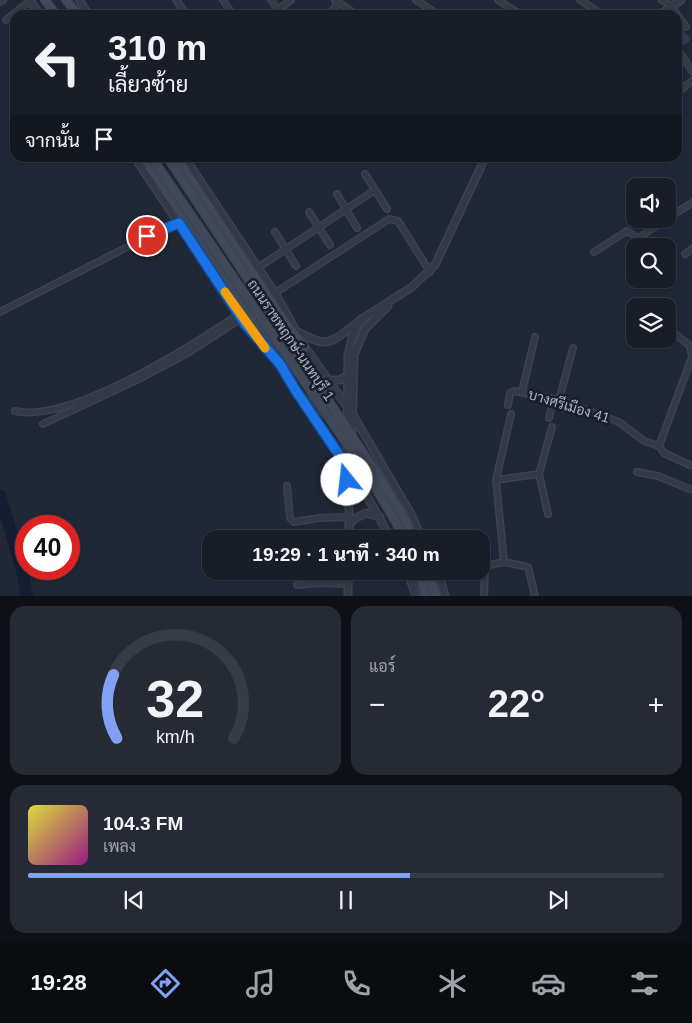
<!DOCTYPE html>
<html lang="th">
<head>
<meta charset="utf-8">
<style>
	body { margin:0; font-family:Helvetica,Sarabun,sans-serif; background:#252a34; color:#f1f3f6; height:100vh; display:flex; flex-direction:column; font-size:19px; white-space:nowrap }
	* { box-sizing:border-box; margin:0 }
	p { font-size:16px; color:#9fa2a8 }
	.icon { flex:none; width:28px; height:28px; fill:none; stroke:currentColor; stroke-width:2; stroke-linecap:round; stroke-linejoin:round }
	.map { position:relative; height:596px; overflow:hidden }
	.sheet { display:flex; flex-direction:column; gap:10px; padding:10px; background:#0d1016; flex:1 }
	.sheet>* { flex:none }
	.top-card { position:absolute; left:10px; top:10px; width:672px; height:152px; border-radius:15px; box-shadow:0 1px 4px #0004,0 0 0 1px #363b45; background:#181d28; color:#f1f3f6; overflow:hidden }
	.buttons { position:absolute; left:626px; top:178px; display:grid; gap:10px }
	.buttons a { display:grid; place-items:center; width:50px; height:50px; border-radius:10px; background:#181d28; box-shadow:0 1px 4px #0004,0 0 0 1px #363b45; font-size:25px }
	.speed { position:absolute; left:15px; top:515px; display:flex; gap:10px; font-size:25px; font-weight:700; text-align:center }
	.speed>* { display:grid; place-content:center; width:65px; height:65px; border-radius:50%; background:#181d28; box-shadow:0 1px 4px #0004,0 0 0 1px #363b45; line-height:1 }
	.speed .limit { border:8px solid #d22; background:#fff; color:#111 }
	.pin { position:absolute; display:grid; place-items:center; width:42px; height:42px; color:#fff; margin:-21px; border:2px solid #fff; border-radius:50%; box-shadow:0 1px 5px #0007 }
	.me { position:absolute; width:55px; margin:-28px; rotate:344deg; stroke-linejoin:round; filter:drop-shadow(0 0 4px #0008) }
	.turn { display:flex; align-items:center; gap:18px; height:105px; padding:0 15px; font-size:22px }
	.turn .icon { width:65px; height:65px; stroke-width:2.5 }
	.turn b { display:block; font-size:35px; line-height:42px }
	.then { display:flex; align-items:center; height:48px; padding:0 15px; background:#0003; gap:10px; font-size:19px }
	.big { font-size:38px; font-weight:800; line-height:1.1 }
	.sheet .tile { flex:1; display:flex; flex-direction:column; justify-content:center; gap:8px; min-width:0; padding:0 18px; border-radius:15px; background:#252a34 }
	.sheet .dial { align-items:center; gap:0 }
	.dial svg { height:130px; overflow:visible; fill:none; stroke:#363b45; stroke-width:7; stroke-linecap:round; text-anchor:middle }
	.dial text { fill:#f1f3f6; stroke:none }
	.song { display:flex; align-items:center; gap:15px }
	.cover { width:60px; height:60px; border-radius:8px; background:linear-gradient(135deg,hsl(60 70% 55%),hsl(310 70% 35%)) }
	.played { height:5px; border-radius:2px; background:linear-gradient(90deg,#81a2f4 60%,#363b45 60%) }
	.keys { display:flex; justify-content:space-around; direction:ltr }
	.heat { display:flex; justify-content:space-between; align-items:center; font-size:28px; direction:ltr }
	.sheet .tiles { flex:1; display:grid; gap:10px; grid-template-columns:1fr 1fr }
	.tile:last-child { grid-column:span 2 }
	.trip { position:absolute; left:202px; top:530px; width:288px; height:50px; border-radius:15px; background:#181d28; box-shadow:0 1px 4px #0004,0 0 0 1px #363b45; font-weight:800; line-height:50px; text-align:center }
	.dock { display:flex; height:80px; justify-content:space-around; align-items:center; background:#0a0c10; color:#9fa2a8 }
	.dock .icon { width:35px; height:35px }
	.dock .current { color:#81a2f4 }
	.dock b { font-size:22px; color:#f1f3f6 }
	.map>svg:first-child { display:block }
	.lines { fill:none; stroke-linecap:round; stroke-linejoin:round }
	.river { stroke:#141e32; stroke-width:12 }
	.building { fill:#323b4c; stroke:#1b202d }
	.minor-casing { stroke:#3d4250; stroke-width:8 }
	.tertiary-casing { stroke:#3d4250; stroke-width:9 }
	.secondary-casing { stroke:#3d4250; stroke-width:10 }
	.minor { stroke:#333946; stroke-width:5 }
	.tertiary { stroke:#333946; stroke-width:6 }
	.secondary { stroke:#414859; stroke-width:8 }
	.secondary-bridge-casing { stroke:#3d4250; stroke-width:10; stroke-linecap:butt }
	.secondary-bridge { stroke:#414859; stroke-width:8 }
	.route-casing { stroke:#114b97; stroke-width:12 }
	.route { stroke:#1a73e8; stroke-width:9 }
	.slow { stroke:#f59e0b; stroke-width:9 }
	.labels { text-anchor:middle; stroke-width:5; stroke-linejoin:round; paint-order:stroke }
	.street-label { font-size:14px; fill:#adb4c3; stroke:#191e2b }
</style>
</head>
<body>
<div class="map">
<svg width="692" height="596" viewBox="0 0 692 596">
	<rect width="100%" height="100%" fill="#202736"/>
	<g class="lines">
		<path class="river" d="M0 495 22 570 27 596"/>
	</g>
	<path class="building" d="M678 23 692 40 682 47 678 40Z"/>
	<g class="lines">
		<g class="minor-casing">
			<path id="minor" d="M176 0 187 15
				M223 0 233 15
				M271 0 278 10
				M335 0 357 15
				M416 0 439 15
				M498 0 521 15
				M580 0 603 15
				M662 0 671 6 686 27
				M0 2 3 0
				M271 15 291 0
				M330 15 339 0
				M6 20 31 0
				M678 50 692 71
				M678 92 692 81
				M365 174 387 209
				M337 194 357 228
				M309 212 330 245
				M668 218 692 203
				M275 232 296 266
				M594 252 627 231 638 238 666 219
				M685 254 692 249
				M259 267 375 190
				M275 293 389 219 398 221 430 272
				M0 312 147 237 179 223
				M522 392 535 337
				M559 400 573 348
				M508 405 510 393 514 391 559 400 619 422 644 441 659 446 664 453 692 466
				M15 411C70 424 193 345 239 314
				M549 418 553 399
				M43 424 137 380 188 353 242 318
				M659 446 692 357 690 346 668 328
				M637 472 658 476 692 490
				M496 480 539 474
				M287 486 290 518 294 522 319 518 349 517
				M548 514 539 474 552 427
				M504 562 496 480 511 414
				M297 585 320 583 348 584
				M484 596 485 566 504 562 528 567 535 596"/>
		</g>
		<g class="tertiary-casing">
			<path id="tertiary" d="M30 0 40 15
				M79 0 89 15
				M659 15 681 0
				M135 158 247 325 267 350
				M185 158 275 293 296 331
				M296 331C329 349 329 344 358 322
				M303 344 353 415 411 514 422 539
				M278 361 296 391 364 491 391 539
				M329 380H340L347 376
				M303 398 309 403C324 399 327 391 325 376
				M309 403 333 419 344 420
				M347 429 348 355 352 338 360 320 412 287 435 265 485 158
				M352 437 354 355 365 329 388 306
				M347 444 349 508
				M349 525 354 519 366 513 380 517
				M349 539V504
				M407 571 416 596
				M438 571 445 596
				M348 596V571"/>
		</g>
		<g class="secondary-casing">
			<path id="secondary" d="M45 0 56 15
				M66 0 78 15
				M144 158 280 364
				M177 158 280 315 305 348
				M418 571 426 596
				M428 571 436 596"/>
		</g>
		<use href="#minor" class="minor"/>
		<use href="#tertiary" class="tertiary"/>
		<use href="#secondary" class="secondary"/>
		<g class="secondary-bridge-casing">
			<path id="secondary-bridge" d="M152 158 366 472 396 522 403 539
				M168 158 373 468 404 517 413 539"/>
		</g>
		<use href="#secondary-bridge" class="secondary-bridge"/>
	</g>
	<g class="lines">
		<g class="route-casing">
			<path id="route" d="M147 236 179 223 246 325 280 364 296 391 346 465 347 480"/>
		</g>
		<use href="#route" class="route"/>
		<path class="slow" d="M225 292 265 348"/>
	</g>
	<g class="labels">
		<g class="street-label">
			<text transform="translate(291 340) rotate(56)" y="5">ถนนราชพฤกษ์-นนทบุรี 1</text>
			<text transform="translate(569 406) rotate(17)" y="5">บางศรีเมือง 41</text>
		</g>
	</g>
</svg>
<div class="buttons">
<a><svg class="icon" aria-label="sound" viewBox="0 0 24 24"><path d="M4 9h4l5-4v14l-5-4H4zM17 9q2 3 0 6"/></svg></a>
<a><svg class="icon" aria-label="search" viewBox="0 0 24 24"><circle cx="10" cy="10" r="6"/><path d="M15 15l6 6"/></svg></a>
<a><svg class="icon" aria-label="layers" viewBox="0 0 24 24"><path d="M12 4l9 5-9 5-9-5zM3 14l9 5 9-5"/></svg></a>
</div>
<div class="speed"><div class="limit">40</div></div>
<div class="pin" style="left:147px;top:236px;background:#d93025"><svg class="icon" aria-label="arrive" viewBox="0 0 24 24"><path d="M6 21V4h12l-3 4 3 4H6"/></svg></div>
<svg class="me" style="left:347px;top:480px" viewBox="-20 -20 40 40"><circle r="19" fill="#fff"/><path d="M0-13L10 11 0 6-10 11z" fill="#1a73e8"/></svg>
<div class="trip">19:29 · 1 นาที · 340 m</div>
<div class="top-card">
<div class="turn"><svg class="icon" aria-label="left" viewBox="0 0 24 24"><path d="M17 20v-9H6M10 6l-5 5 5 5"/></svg><div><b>310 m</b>เลี้ยวซ้าย</div></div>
<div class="then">จากนั้น<svg class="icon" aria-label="arrive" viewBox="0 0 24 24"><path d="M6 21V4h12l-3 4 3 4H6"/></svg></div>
</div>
</div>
<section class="sheet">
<div class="tiles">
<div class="tile dial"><svg viewBox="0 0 100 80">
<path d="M14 69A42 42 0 1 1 86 69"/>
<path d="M14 69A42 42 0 0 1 12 30" stroke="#81a2f4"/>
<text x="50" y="56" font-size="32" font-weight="700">32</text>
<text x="50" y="72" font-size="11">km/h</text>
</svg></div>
<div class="tile"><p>แอร์</p>
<div class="heat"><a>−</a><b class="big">22°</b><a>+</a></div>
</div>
<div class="tile">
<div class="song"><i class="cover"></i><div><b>104.3 FM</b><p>เพลง</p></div></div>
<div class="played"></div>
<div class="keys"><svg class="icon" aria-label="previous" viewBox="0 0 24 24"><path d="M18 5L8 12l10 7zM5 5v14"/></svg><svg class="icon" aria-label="pause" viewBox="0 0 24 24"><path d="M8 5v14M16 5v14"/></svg><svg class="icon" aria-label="next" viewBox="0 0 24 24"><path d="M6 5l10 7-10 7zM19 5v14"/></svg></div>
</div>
</div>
</section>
<nav class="dock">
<b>19:28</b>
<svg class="icon current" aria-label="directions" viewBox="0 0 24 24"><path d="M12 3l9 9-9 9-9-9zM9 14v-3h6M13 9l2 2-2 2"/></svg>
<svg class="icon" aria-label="music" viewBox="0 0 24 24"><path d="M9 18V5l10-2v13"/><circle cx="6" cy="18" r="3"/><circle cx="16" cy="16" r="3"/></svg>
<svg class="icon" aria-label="phone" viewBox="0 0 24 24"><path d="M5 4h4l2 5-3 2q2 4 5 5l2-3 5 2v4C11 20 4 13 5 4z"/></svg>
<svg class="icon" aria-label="climate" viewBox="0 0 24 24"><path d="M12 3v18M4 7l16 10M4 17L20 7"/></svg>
<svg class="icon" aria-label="car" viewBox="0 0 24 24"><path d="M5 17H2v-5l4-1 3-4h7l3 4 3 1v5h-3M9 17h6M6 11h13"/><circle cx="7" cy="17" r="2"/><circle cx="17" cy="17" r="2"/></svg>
<svg class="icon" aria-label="filters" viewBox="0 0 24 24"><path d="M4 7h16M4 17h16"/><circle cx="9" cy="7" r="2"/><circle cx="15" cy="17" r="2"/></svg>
</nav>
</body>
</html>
